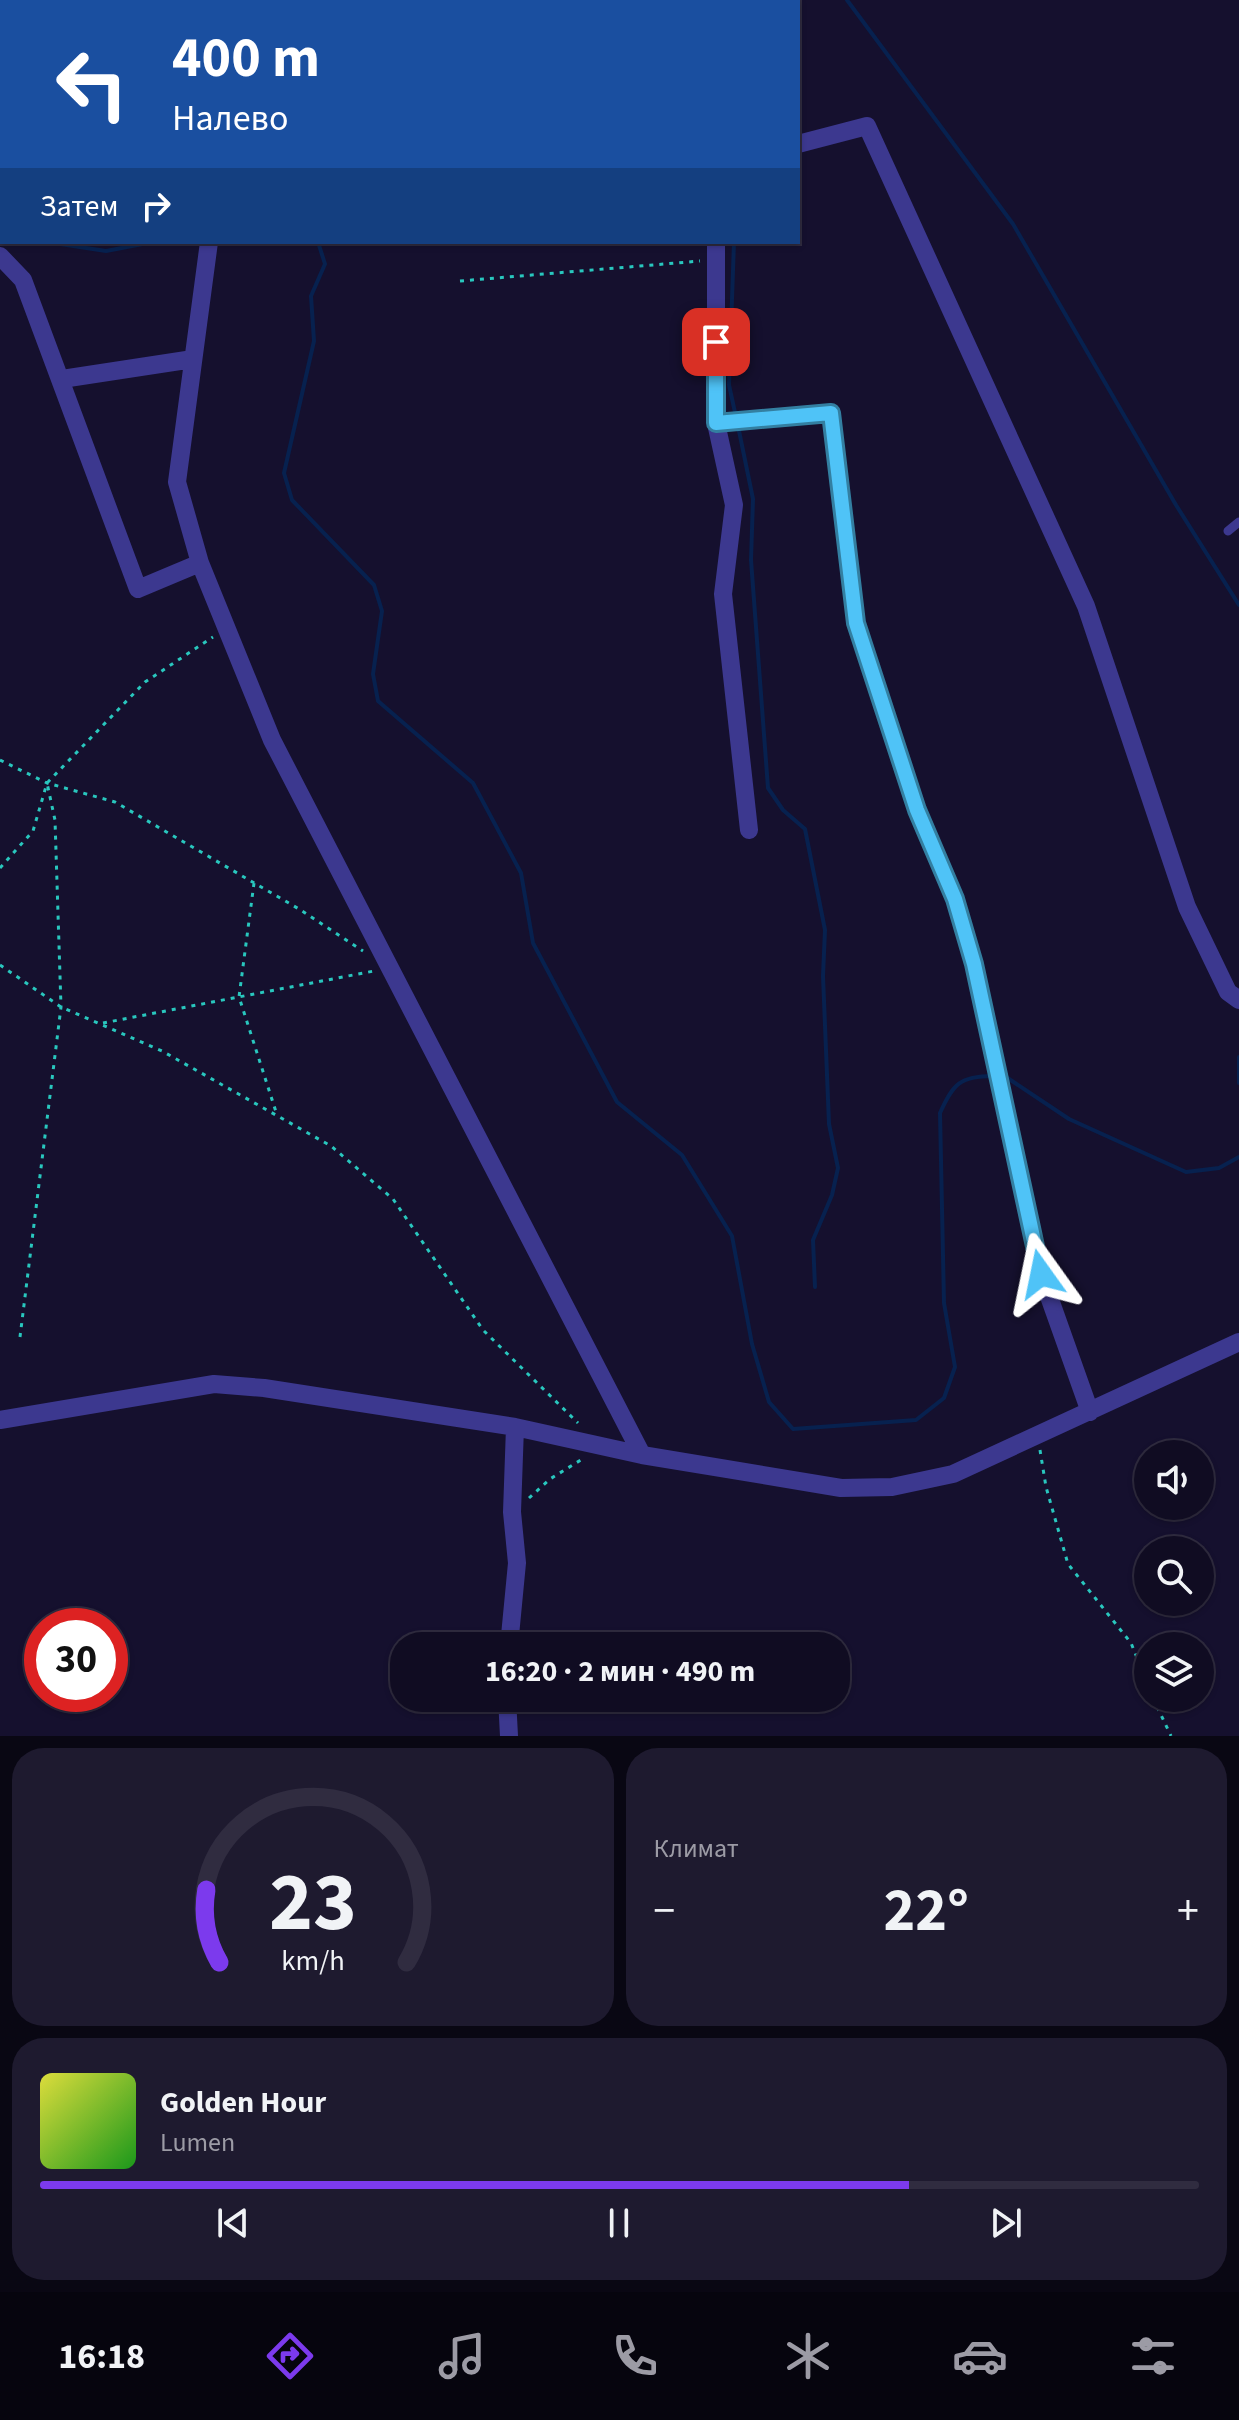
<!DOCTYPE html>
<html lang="ru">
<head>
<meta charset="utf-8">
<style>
	body { margin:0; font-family:"Source Sans 3",sans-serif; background:#1e1a2f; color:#f1f3f6; height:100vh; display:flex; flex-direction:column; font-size:30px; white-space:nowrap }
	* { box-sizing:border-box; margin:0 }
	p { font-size:26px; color:#9c9ba5 }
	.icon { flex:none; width:44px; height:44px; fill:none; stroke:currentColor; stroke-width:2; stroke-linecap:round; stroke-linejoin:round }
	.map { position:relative; height:1736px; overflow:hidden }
	.sheet { display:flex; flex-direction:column; gap:12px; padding:12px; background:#090713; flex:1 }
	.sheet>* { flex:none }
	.guide { position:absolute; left:0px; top:0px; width:800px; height:244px; box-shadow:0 2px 6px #0004,0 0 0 2px #302c40; background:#1a4fa0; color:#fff; overflow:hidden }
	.controls { position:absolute; left:1134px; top:1440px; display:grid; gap:16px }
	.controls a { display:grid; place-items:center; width:80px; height:80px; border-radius:50%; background:#100c22; box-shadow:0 2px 6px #0004,0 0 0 2px #302c40; font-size:40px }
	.speed { position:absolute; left:24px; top:1608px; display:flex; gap:16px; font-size:40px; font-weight:700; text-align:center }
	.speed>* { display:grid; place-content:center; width:104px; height:104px; border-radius:50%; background:#100c22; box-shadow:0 2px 6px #0004,0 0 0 2px #302c40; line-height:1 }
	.speed .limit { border:12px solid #d22; background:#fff; color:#111 }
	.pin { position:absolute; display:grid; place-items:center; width:68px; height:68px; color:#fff; margin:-34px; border-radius:16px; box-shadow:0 4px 12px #0006 }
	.me { position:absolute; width:88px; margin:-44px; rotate:348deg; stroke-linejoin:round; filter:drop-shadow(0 0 6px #0008) }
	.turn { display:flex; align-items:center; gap:28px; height:168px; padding:0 40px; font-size:36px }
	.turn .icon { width:104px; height:104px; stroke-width:2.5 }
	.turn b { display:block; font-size:56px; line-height:68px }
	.then { display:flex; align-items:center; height:76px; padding:0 40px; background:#0003; gap:16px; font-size:30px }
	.big { font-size:60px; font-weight:700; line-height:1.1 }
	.sheet .card { flex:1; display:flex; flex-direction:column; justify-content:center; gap:12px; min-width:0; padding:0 28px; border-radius:32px; background:#1e1a2f }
	.sheet .dial { align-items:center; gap:0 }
	.dial svg { height:208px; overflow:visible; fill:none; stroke:#302c40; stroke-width:7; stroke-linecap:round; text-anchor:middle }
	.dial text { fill:#f1f3f6; stroke:none }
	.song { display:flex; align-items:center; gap:24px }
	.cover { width:96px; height:96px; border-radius:12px; background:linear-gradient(135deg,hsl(60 70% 55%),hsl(120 70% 35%)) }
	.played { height:8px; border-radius:4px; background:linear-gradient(90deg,#7c3aed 75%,#302c40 75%) }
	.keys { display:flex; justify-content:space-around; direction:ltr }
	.heat { display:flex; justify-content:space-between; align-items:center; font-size:44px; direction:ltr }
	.sheet .tiles { flex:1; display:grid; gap:12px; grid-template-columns:1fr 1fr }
	.card:last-child { grid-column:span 2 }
	.trip { position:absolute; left:390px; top:1632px; width:460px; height:80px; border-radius:32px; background:#100c22; box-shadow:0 2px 6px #0004,0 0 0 2px #302c40; font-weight:700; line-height:80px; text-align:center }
	.tabs { display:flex; height:128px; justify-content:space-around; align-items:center; background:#06050e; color:#9c9ba5 }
	.tabs .icon { width:56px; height:56px }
	.tabs .active { color:#7c3aed }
	.tabs b { font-size:36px; color:#f1f3f6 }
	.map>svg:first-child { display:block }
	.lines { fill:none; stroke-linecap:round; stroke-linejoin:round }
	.stream { stroke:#07214f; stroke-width:4 }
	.path { stroke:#29c7be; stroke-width:3; stroke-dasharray:4 6; stroke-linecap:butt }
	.service { stroke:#3c388f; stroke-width:9 }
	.minor { stroke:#3c388f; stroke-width:18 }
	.route-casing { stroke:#337fa1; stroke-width:20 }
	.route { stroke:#4fc3f7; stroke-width:14 }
</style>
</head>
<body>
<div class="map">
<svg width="1239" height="1736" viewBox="0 0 1239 1736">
	<rect width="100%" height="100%" fill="#15102e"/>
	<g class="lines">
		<path class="stream" d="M736 0V2
			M847 0 1013 224 1176 505 1239 605
			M0 235H2
			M47 242 106 251 153 242
			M318 242 325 264 311 296 314 341 284 473 292 500 374 585 382 611 373 674 378 701 473 783 521 873 533 943 617 1102 682 1155 732 1236 752 1344 769 1402 793 1429 916 1420 944 1398 955 1367 944 1303 940 1113C953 1084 960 1076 993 1076
			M734 242 729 385 736 417
			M738 426 753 499 751 560 768 788 783 810 805 829 825 930 823 976 829 1124 838 1168 832 1195 813 1240 815 1287
			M1239 1057V1083
			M1006 1077 1069 1119 1186 1172 1219 1168 1239 1157"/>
		<path class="path" d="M665 2V0
			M460 281 700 261
			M0 760 47 783 115 802 299 909 363 951
			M0 868 33 831 47 783 145 682 213 637
			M254 883 239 997 277 1115
			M0 965 61 1007 162 1051 331 1146 393 1199 483 1330 578 1423
			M103 1023 374 971
			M20 1337 61 1007 55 820 47 783
			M1040 1450 1046 1487 1068 1564 1131 1643 1148 1685
			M529 1498 550 1479 584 1458
			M1153 1698 1171 1736"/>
		<path class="service" d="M1228 531 1239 522"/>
		<path class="minor" d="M175 0 180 2
			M282 2 283 0
			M798 144 867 126 1086 606 1187 907 1228 992 1239 1000
			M209 242 177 482 200 563 272 740 642 1455
			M716 242V423L734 505 723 594 749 830
			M0 256 23 280 138 589 200 563
			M62 379 193 359
			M716 423 831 413 856 623 917 810 955 899 974 964 1041 1274 1090 1412
			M0 1420 214 1384 264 1388 515 1427 642 1455 841 1488 892 1487 953 1474 1239 1342
			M509 1646 517 1563 512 1512 515 1427
			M507 1698 509 1736"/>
	</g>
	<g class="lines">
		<g class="route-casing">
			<path id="route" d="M716 342V423L831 413 856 623 917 810 955 899 974 964 1041 1274"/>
		</g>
		<use href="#route" class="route"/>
	</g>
</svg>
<div class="controls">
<a><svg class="icon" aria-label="sound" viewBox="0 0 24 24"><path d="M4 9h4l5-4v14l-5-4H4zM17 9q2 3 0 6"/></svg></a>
<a><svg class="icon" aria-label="search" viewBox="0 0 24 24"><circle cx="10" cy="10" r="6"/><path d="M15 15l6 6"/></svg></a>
<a><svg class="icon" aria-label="layers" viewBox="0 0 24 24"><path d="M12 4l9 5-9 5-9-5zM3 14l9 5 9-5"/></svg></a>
</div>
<div class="speed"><div class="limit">30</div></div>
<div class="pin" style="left:716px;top:342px;background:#d93025"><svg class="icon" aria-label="arrive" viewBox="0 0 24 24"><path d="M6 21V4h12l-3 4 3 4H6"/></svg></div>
<svg class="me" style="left:1041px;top:1274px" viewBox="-20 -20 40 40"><path d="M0-17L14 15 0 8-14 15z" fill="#4fc3f7" stroke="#fff" stroke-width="4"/></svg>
<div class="trip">16:20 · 2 мин · 490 m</div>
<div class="guide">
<div class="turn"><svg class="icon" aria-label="left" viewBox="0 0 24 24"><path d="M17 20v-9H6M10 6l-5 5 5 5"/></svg><div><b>400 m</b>Налево</div></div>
<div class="then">Затем<svg class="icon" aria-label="right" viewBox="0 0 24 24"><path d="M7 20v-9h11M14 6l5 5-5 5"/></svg></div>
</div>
</div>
<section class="sheet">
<div class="tiles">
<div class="card dial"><svg viewBox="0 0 100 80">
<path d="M14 69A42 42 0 1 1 86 69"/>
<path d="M14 69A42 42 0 0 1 9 41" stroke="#7c3aed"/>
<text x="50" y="56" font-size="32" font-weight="700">23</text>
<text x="50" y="72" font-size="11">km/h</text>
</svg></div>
<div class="card"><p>Климат</p>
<div class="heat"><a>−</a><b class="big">22°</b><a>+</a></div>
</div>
<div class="card">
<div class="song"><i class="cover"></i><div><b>Golden Hour</b><p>Lumen</p></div></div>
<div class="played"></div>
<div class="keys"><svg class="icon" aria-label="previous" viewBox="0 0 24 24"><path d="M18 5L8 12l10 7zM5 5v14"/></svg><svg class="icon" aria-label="pause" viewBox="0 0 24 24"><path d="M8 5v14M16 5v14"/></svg><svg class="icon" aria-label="next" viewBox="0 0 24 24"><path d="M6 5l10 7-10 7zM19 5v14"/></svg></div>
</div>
</div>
</section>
<nav class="tabs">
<b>16:18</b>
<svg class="icon active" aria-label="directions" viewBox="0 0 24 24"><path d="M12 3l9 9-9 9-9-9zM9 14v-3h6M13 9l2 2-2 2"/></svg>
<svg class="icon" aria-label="music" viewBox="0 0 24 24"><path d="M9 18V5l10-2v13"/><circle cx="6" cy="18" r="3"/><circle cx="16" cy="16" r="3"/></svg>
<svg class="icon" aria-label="phone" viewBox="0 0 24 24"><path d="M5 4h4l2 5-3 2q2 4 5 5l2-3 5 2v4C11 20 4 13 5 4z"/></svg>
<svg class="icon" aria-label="climate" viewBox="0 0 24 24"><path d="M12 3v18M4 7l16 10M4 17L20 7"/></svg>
<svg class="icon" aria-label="car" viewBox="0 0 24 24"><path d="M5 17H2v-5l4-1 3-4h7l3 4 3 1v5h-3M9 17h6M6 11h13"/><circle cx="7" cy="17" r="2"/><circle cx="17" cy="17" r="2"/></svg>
<svg class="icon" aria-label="filters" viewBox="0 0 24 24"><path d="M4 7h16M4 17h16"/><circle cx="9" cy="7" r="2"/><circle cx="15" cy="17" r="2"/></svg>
</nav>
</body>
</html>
